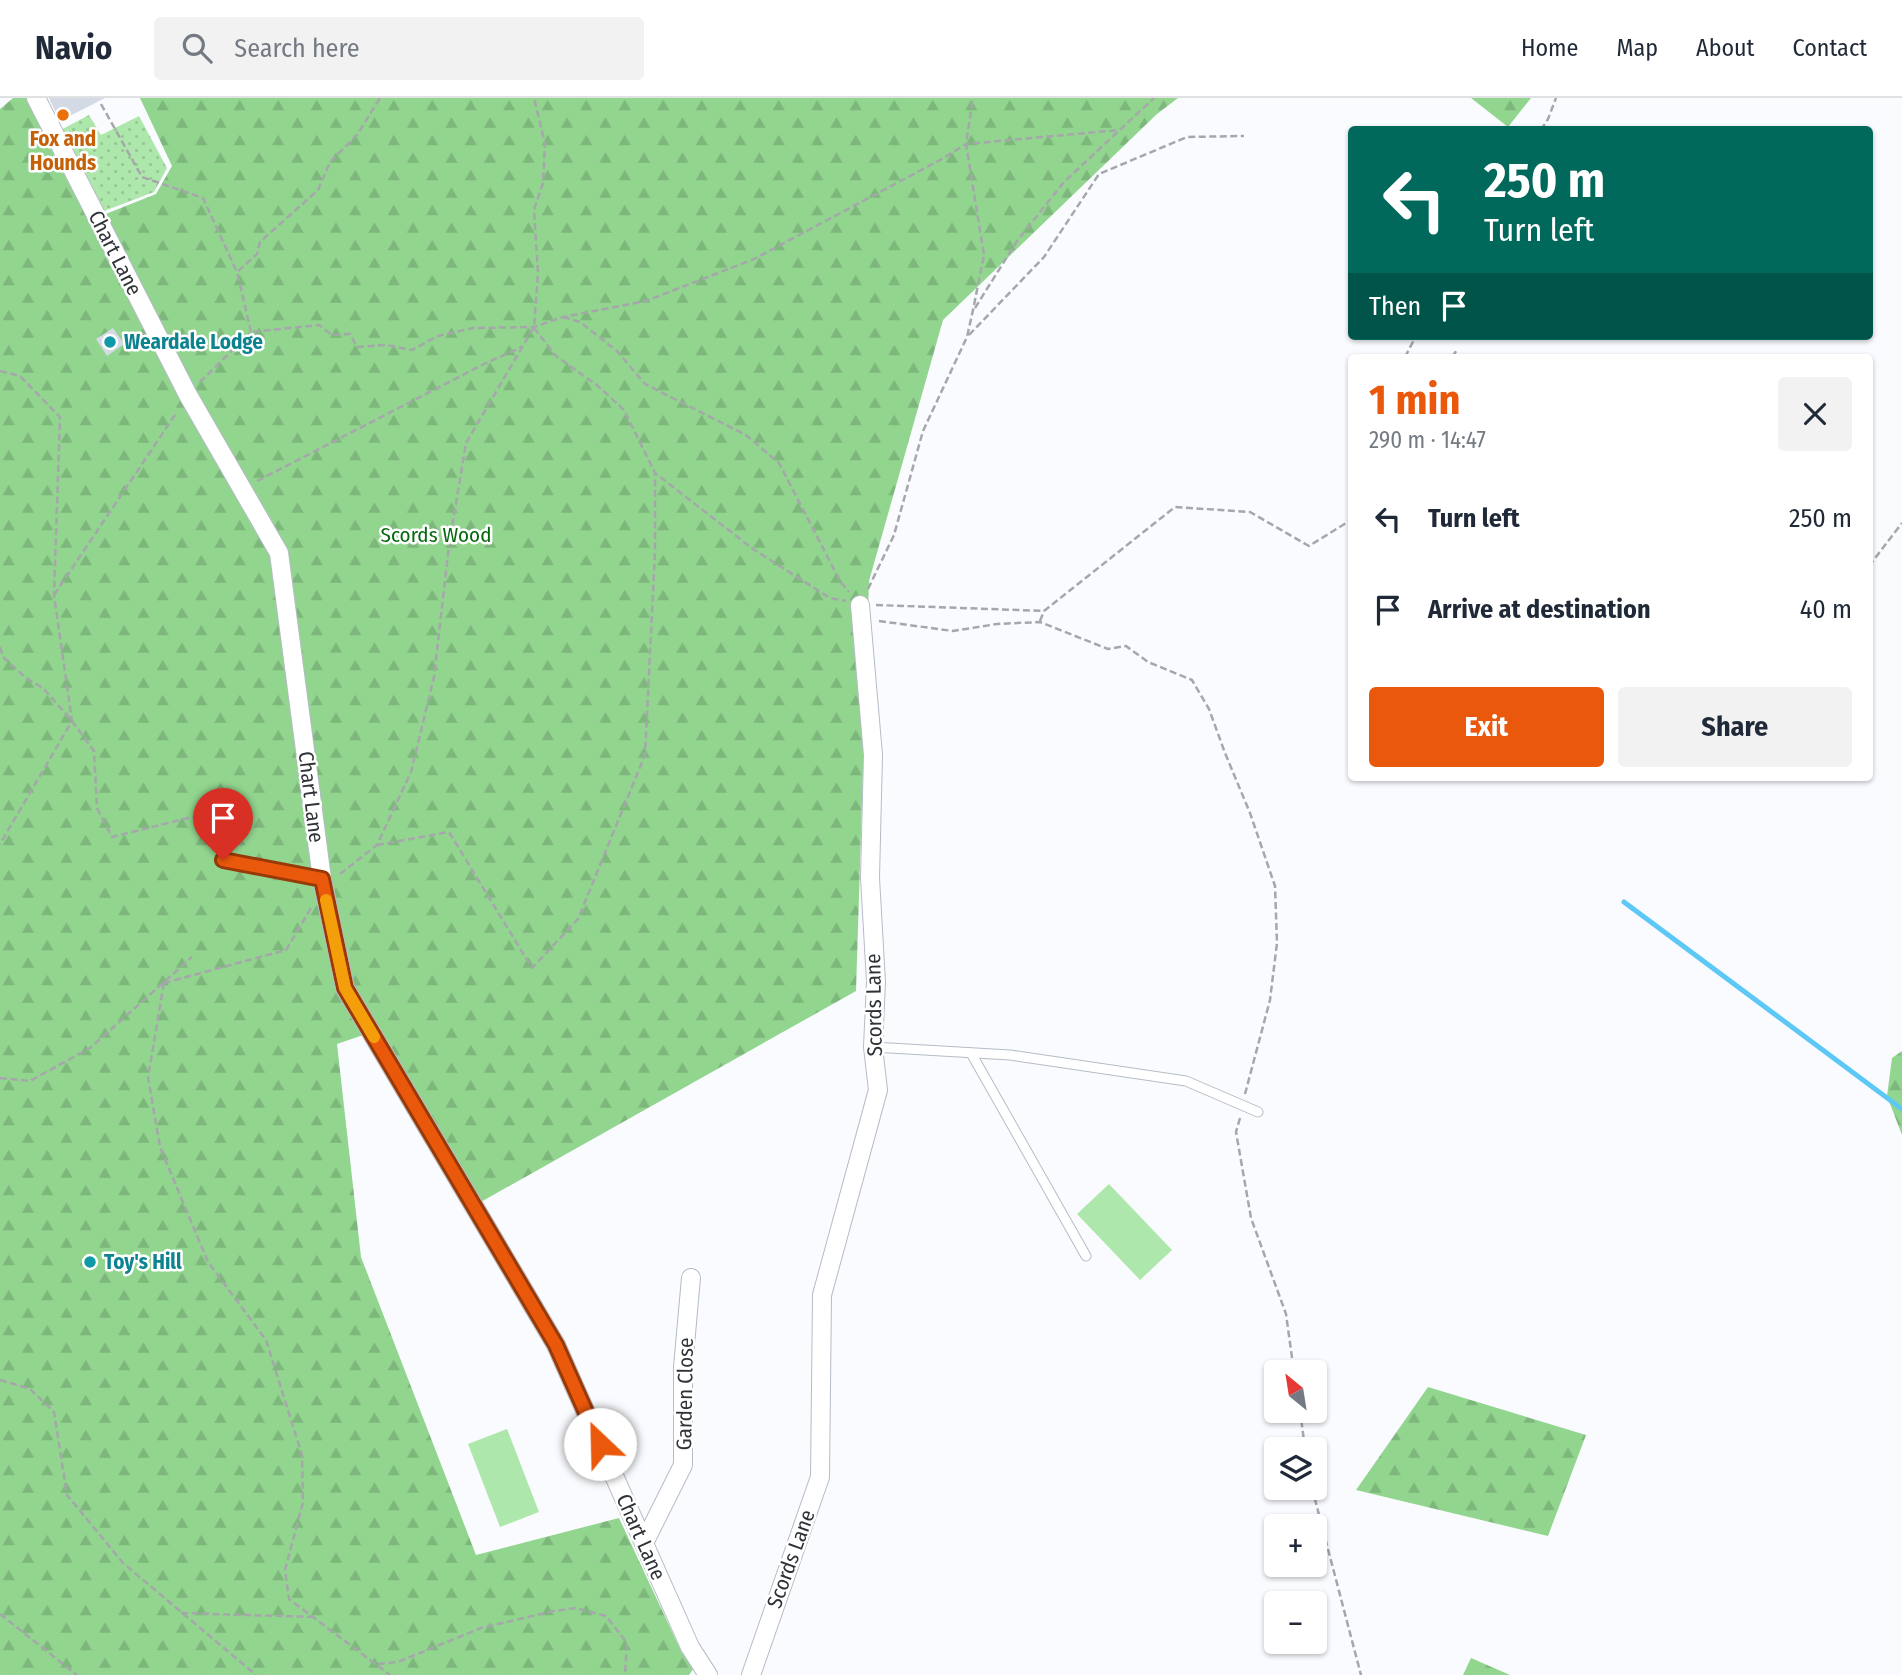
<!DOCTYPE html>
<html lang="en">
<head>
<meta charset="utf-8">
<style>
  :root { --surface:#fff; --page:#f2f2f3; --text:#1f2937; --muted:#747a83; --line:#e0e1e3; --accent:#ea580c }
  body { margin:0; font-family:"Fira Sans Condensed",sans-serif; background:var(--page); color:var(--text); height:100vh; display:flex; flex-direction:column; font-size:26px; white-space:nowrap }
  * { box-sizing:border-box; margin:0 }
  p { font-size:23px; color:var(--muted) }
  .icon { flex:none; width:38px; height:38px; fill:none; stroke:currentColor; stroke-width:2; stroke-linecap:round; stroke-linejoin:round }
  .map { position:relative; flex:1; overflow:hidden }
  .sheet { position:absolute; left:1348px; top:256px; width:525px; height:427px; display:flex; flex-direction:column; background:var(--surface); border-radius:7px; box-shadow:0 2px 5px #0004 }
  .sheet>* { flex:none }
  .guide { position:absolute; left:1348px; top:28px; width:525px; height:214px; border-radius:7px; box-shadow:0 2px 5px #0004; background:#00695c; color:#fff; overflow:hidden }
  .needle { width:46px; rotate:330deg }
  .buttons { position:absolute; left:1264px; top:1262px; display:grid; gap:14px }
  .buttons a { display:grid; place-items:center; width:63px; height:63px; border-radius:7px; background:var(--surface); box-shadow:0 2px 5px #0004; font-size:35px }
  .pin { position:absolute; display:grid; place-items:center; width:60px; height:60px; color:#fff; margin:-72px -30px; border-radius:50% 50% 50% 0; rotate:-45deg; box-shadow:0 0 7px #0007 }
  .pin .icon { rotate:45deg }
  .me { position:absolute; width:77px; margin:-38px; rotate:336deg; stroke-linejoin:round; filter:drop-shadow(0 0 5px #0008) }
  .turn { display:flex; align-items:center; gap:24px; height:147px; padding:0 21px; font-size:32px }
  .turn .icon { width:91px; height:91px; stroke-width:2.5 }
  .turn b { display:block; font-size:49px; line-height:60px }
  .then { display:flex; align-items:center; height:66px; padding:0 21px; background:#0003; gap:14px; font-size:26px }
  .round { display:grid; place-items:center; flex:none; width:74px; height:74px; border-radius:7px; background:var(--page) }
  .head { display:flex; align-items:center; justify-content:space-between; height:119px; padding:0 21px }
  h1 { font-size:42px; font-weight:700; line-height:52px; color:var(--accent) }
  .primary-button { display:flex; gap:14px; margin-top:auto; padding:14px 21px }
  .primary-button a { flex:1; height:80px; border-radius:7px; background:var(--accent); color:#fff; font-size:28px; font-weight:700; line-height:80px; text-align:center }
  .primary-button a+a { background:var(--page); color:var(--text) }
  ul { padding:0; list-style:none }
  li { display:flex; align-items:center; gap:21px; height:91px; padding:0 21px }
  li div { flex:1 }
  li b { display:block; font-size:26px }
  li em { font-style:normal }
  header { display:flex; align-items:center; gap:42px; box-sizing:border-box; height:98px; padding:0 35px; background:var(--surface); border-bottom:2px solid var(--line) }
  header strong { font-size:33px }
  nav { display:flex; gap:38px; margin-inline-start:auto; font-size:24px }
  .search { width:490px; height:63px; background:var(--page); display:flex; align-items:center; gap:18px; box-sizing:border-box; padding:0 24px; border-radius:7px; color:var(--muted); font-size:26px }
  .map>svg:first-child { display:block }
  .grass { fill:url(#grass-dots) }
  .forest { fill:url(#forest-firs) }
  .garden { fill:#aee7ab }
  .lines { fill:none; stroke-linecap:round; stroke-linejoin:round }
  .stream { stroke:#5dc8f6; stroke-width:5 }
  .building { fill:#d3dae5 }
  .lane-casing { stroke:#b5bcc6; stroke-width:11 }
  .street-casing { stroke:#b5bcc6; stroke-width:20 }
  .path { stroke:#a5a7ab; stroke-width:2.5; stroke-dasharray:7 3.5; stroke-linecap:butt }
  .lane { stroke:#fff; stroke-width:9 }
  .street { stroke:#fff; stroke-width:18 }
  .route-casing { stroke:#983908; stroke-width:18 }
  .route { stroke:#ea580c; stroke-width:12 }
  .slow { stroke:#f59e0b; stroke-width:12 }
  .food-dot { fill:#e8710a; stroke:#fff; stroke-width:2.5 }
  .culture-dot { fill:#0f9aa8; stroke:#fff; stroke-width:2.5 }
  .labels { text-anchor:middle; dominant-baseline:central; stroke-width:5; stroke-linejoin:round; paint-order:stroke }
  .food-label { font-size:21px; font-weight:bold; fill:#c56008; stroke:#fff }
  .street-label { font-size:21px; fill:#2f3236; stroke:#fff }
  .culture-label { font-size:21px; font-weight:bold; fill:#0d838f; stroke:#fff; text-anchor:start }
  .park-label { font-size:21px; fill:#05690e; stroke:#fff }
</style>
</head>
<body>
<header>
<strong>Navio</strong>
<div class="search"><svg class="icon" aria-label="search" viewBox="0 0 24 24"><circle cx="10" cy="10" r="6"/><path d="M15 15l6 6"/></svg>Search here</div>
<nav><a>Home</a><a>Map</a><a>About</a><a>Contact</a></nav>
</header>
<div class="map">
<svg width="1902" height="1577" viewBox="0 0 1902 1577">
  <defs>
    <pattern id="grass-dots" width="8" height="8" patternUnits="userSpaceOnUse" patternTransform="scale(1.75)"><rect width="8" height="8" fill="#aee7ab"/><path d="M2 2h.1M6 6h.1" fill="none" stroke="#96c794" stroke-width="1.8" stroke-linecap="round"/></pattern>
    <pattern id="forest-firs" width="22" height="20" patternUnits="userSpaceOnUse" patternTransform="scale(1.75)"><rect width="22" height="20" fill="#92d58f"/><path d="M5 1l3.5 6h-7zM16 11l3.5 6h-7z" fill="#7eb77c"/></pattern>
  </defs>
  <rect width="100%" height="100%" fill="#fafbfe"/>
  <polygon class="grass" points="89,17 101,37 139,18 167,70 154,94 99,115 57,34"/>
  <g class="forest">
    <polygon points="13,0 36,0 93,121 156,96 172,68 140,0 1178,0 1157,16 943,222 869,483 856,893 479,1105 375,933 337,946 361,1159 476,1457 619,1420 682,1555 694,1570 689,1577 0,1577 0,11"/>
    <polygon points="1471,0 1531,0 1508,29"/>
    <polygon points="1902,953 1902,1037 1887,998 1892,960"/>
    <polygon points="1428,1289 1586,1337 1548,1438 1356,1392"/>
    <polygon points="1471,1560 1510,1577 1463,1577"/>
  </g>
  <g class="garden">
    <polygon points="1109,1086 1172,1152 1140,1182 1077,1116"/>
    <polygon points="507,1331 539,1414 500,1429 468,1346"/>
  </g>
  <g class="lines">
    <polyline class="stream" points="1624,804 1902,1011"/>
  </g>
  <g class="building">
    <polygon points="49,0 105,0 60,23"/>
    <polygon points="113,230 124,246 107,258 96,241"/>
  </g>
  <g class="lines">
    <defs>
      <g id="lane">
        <polyline points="223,762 322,781"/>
        <polyline points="873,949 1010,957 1186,983 1258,1014"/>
        <polyline points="971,955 1086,1158"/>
      </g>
      <g id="street">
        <polyline points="36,0 188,297 279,455 322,781 345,890 556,1247 690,1549 708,1577"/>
        <polyline points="644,1445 683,1367 683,1269 691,1180"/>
        <polyline points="751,1577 820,1379 822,1197 878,992 873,949 876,884 870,780 873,657 860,507"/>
      </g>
    </defs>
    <use href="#lane" class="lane-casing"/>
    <use href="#street" class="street-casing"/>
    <g class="path">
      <polyline points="101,6 142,79 203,100 237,174"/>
      <polyline points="1541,32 1548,21 1556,0"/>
      <polyline points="975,210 1017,143 1064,84 1154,0"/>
      <polyline points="563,219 580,224 617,253 645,286 746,337 779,365 840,483 849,494"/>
      <polyline points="534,230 556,258 598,288 624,312 655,375 753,451 830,500 846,503"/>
      <polyline points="251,234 237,174 257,156 260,144 318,92 330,64 357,37 380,0"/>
      <polyline points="969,237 1044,159 1099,76 1187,39 1244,38"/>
      <polyline points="1405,259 1416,238"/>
      <polyline points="1452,259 1457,252"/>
      <polyline points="0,273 20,278 60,319 54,497 72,623 0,746"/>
      <polyline points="200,284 251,234 319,227 332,237 350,236 357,249 386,247 412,252 438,238 473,230 534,229 563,219 646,203 754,161 942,61 966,46 1119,32"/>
      <polyline points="257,383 484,266 522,249"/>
      <polyline points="1869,468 1902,425"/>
      <polyline points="868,491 894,437 923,333 967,239 973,212 984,157 966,46 973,0"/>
      <polyline points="54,497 177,314"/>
      <polyline points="876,507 1044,513"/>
      <polyline points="879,523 953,533 997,526 1040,524 1108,551 1126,548 1148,564 1192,582 1209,611 1225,655 1250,715 1275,788 1277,845 1270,902 1245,996"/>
      <polyline points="1040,523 1044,513 1175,409 1250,414 1309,448 1351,422"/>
      <polyline points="0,549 3,559 26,580 43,590 72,623 94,653 97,710 112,739 204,716 234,726"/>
      <polyline points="377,747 449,734 532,870 578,821 645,657 655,455 655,375"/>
      <polyline points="340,776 377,747 411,674 434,579 449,447 466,345 534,229 538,175 534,112 543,85 545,46 534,0"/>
      <polyline points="164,885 286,852 311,810"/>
      <polyline points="164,885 148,979 160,1049 208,1164 266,1242 302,1357 303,1404 285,1472 289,1501 390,1577"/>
      <polyline points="0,980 30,983 90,950 192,859"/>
      <polyline points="1240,1020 1236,1034 1251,1120 1286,1216 1294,1274"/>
      <polyline points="0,1282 30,1291 54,1314 67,1397 123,1465 256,1577"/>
      <polyline points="1300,1312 1305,1351"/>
      <polyline points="1312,1390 1361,1577"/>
      <polyline points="181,1515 314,1519"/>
      <polyline points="0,1516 77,1577"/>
      <polyline points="378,1566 398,1564 481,1530 554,1513 576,1510 606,1518 627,1545 625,1577"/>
    </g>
    <use href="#lane" class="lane"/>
    <use href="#street" class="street"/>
  </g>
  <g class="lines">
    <defs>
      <polyline id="route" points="223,762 322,781 345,890 556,1247 600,1346"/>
    </defs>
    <use href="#route" class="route-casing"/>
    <use href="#route" class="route"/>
    <polyline class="slow" points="326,802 345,890 374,939"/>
  </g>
  <circle class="food-dot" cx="63" cy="17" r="7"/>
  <g class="culture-dot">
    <circle cx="110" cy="244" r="7"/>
    <circle cx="90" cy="1164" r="7"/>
  </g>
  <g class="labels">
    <g class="food-label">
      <text x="63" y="41">Fox and<tspan x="63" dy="24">Hounds</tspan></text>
    </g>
    <g class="street-label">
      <text transform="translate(115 155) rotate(63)">Chart Lane</text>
      <text transform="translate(311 699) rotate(83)">Chart Lane</text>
      <text transform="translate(874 907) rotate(-91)">Scords Lane</text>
      <text transform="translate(685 1296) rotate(-89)">Garden Close</text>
      <text transform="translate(641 1439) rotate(66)">Chart Lane</text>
      <text transform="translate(791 1461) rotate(-70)">Scords Lane</text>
    </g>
    <g class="culture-label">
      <text x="124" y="244">Weardale Lodge</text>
      <text x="104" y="1164">Toy's Hill</text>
    </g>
    <g class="park-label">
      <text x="436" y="437">Scords Wood</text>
    </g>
  </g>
</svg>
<div class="buttons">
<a><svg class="needle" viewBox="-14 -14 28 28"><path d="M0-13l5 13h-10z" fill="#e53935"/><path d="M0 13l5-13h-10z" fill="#747a83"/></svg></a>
<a><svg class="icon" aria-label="layers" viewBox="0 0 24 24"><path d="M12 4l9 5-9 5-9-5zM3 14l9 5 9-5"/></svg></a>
<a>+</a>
<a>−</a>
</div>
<div class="pin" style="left:223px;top:762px;background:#d93025"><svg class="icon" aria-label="arrive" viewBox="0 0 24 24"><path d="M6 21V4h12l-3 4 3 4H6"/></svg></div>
<svg class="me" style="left:600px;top:1346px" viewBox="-20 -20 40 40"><circle r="19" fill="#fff"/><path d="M0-13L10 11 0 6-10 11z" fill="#ea580c"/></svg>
<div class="guide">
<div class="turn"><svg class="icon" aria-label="left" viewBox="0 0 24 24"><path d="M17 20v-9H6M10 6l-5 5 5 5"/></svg><div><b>250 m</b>Turn left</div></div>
<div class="then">Then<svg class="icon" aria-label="arrive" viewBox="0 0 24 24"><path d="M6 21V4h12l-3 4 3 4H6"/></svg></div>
</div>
<section class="sheet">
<div class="head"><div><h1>1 min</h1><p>290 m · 14:47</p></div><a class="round"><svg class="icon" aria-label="close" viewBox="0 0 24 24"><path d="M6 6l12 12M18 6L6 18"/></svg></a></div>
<ul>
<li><svg class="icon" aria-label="left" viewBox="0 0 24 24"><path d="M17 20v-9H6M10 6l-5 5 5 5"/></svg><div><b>Turn left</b></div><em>250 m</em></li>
<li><svg class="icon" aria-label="arrive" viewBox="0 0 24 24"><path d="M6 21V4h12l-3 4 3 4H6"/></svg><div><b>Arrive at destination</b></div><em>40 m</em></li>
</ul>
<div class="primary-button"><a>Exit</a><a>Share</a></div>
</section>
</div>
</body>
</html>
